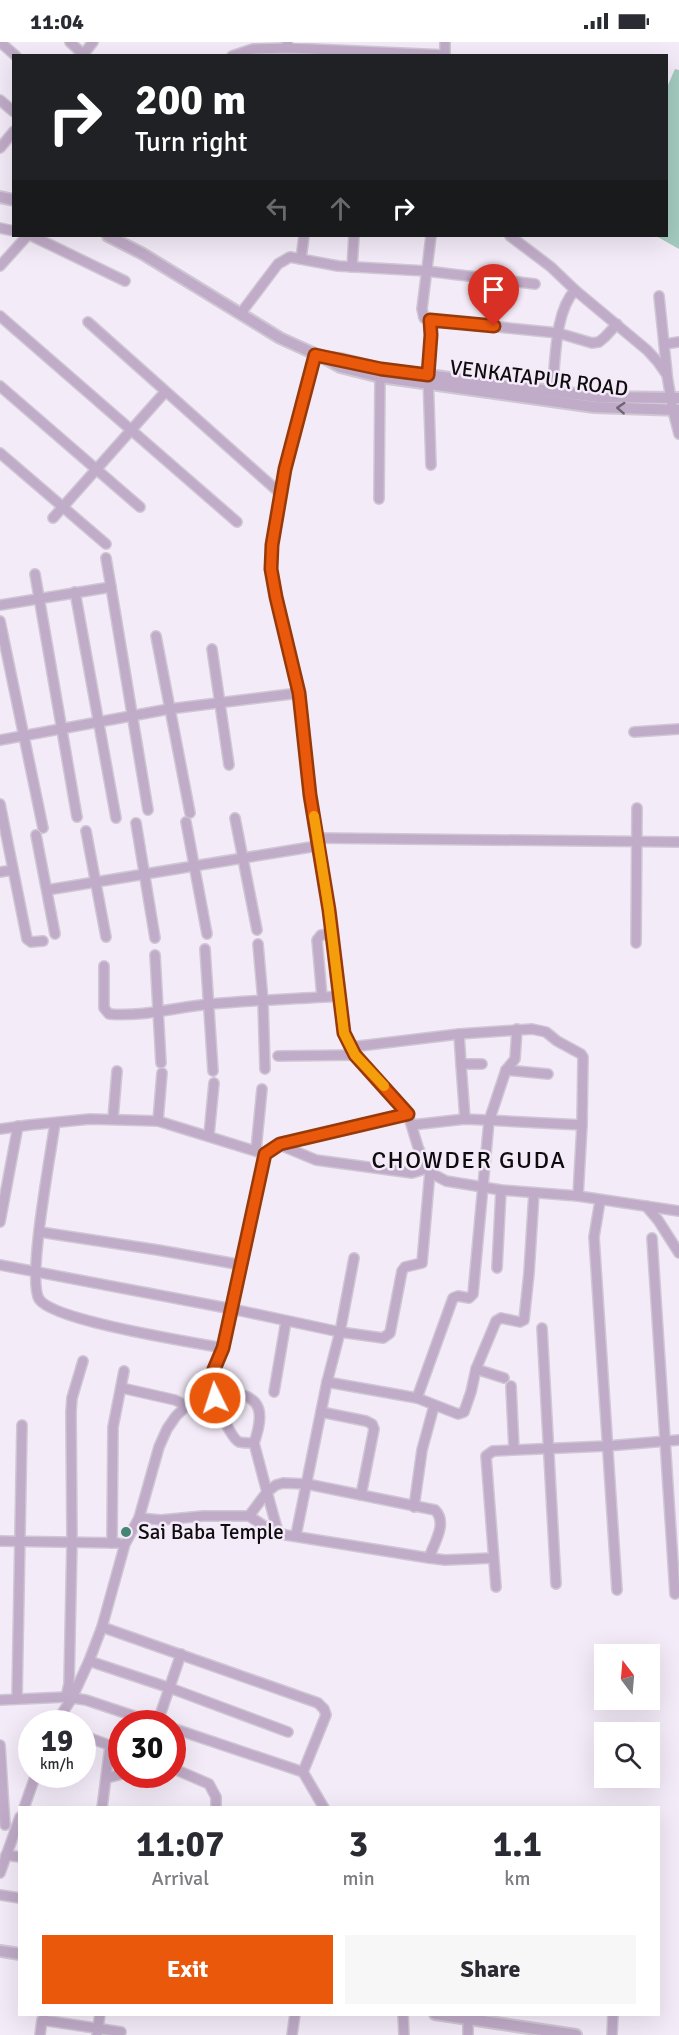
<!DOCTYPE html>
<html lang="en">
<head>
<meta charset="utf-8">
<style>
  :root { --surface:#fff; --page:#f7f7f7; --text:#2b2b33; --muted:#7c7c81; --accent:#ea580c }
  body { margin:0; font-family:Signika,sans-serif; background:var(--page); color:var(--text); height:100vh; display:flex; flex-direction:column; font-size:22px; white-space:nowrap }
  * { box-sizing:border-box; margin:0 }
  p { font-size:20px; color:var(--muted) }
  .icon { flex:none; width:33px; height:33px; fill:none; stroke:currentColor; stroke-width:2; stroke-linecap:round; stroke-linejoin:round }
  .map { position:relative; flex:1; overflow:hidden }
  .panel { position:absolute; left:18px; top:1764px; width:642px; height:210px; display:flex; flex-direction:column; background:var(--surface); border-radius:0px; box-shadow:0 6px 24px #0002 }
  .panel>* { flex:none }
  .hud { position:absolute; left:12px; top:12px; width:656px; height:183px; border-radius:0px; box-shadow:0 6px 24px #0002; background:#202124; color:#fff; overflow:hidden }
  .needle { width:39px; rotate:344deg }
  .buttons { position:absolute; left:594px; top:1602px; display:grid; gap:12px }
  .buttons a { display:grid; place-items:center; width:66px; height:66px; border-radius:0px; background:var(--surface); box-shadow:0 6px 24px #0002; font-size:30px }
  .speed { position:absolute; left:18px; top:1668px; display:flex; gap:12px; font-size:30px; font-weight:700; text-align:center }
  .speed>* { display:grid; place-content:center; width:78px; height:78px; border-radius:50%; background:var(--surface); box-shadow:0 6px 24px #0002; line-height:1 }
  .speed small { font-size:15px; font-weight:400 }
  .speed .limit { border:9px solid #d22; background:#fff; color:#111 }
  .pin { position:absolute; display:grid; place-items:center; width:51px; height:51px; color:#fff; margin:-62px -26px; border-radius:50% 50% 50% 0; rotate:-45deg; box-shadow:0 0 6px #0007 }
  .pin .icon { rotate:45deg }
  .me { position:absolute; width:66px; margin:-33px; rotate:356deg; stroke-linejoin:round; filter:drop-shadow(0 0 4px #0008) }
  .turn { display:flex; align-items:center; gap:21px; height:126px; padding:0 24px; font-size:27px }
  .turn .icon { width:78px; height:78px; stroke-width:2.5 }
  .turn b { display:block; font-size:42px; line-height:51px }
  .lanes { display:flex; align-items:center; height:57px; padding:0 24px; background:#0003; justify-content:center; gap:30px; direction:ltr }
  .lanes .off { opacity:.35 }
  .eta { display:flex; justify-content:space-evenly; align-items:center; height:102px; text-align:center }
  .eta b { font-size:36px; font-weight:800; line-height:42px }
  .button { display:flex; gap:12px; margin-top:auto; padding:12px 24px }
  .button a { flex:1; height:69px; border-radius:0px; background:var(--accent); color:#fff; font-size:24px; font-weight:800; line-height:69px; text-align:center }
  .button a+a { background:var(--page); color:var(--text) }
  .status { display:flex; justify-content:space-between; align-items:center; height:42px; padding:0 30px; background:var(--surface); direction:ltr }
  .status svg { height:16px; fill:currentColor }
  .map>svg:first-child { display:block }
  .water { fill:#a4cbc0 }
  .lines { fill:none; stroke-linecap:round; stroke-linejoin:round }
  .minor-casing { stroke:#cfc7d3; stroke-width:12 }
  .tertiary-casing { stroke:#cfc7d3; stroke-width:14 }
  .minor { stroke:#c0abc8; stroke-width:9 }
  .tertiary { stroke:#c0abc8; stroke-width:10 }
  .oneway { stroke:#706375 }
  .route-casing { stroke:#983908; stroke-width:15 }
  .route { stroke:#ea580c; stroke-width:10 }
  .slow { stroke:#f59e0b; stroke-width:10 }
  .poi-dot { fill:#448575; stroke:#f4ebf8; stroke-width:2 }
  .labels { text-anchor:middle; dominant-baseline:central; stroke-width:5; stroke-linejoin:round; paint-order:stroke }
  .street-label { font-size:21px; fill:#0f0c10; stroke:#f4ebf8 }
  .poi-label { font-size:21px; fill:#0f0c10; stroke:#f4ebf8; text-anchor:start }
  .quarter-label { font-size:24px; letter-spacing:1.5px; fill:#0f0c10; stroke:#f4ebf8 }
</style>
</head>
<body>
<div class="status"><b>11:04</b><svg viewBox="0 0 49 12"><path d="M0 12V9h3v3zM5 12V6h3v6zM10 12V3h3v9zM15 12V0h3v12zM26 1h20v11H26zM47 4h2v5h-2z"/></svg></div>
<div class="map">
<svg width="679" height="1993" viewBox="0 0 679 1993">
  <rect width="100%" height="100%" fill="#f4ebf8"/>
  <polygon class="water" points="675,27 679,28 679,207 656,194 666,194 666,62 668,43"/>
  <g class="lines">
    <defs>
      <g id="minor">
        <polyline points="0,0 16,14"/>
        <polyline points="70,0 85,14"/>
        <polyline points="287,0 289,6 445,13"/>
        <polyline points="82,14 93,0"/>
        <polyline points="232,14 253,7 289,6"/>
        <polyline points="445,14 445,0"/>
        <polyline points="0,58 14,70"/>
        <polyline points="0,106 14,89"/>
        <polyline points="0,186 14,189"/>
        <polyline points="32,194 125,239"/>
        <polyline points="510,194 551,225 575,248 647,308 658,320 667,333 673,369 679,392"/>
        <polyline points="301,217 304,194"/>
        <polyline points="0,224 27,194"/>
        <polyline points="352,225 354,194"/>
        <polyline points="659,254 667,331"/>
        <polyline points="241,271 278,222 290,215 338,224 426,229 535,242"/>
        <polyline points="0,274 237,480"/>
        <polyline points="430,278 558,291 592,301 599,300 605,295 617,282"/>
        <polyline points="88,280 281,452"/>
        <polyline points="665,302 679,300"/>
        <polyline points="315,313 285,427 272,503 271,527 276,555 299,651 317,804 329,868 344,991 355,1013 408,1072 418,1105 426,1124 433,1132 446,1139 501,1148 578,1154 679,1169"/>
        <polyline points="0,344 140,465"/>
        <path d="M552,350C556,318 554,271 575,248"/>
        <polyline points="0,411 106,502"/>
        <polyline points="431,423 428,333 431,293 430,278 424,276 422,267 431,194"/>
        <polyline points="379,457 380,335"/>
        <polyline points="53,476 165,350"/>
        <polyline points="106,516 111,545"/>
        <polyline points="35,532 77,775"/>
        <polyline points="75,550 116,776"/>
        <polyline points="0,563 111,545 148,768"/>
        <polyline points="0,579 43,786"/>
        <polyline points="156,594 190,771"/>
        <polyline points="212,607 229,723"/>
        <polyline points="634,690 679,687"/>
        <polyline points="0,698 169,667 299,651"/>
        <polyline points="0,762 27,897 31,900 43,899"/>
        <polyline points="235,776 257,888"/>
        <polyline points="186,780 207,892"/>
        <polyline points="136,781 155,896"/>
        <polyline points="86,789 106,895"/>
        <polyline points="36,793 55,892"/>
        <polyline points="317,796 679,800"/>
        <polyline points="0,830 13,828"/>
        <polyline points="47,848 317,804"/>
        <polyline points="636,901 637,766"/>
        <polyline points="258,902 263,959 265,1027"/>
        <polyline points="205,907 213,1029"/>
        <polyline points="155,913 161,1021"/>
        <path d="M104,924V966L109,972C144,975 177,965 210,962C253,958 297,957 340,954"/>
        <polyline points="322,955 317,898 321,893 332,892"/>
        <polyline points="459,992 461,1022 482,1022"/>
        <polyline points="351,1005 459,992 532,987 546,990 557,999 581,1012 583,1015 582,1083 465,1077 412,1083"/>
        <polyline points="278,1014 355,1013"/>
        <polyline points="461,1022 465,1077"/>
        <polyline points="506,1028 548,1032"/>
        <polyline points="113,1077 117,1029"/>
        <polyline points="158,1079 162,1031"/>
        <path d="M55,1081C51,1111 27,1237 39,1257C53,1279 191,1300 223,1306"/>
        <polyline points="0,1087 29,1083 90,1077 158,1079 265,1112"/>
        <polyline points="209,1093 214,1041"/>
        <polyline points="280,1103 316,1118 412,1131 428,1126"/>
        <polyline points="256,1108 262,1047"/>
        <polyline points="578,1154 582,1083"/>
        <polyline points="600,1159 594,1195 617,1548"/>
        <polyline points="646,1164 658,1178 679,1211"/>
        <polyline points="0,1180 18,1084"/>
        <polyline points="40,1190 158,1208 242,1223"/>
        <polyline points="652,1196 675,1552"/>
        <polyline points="0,1223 232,1267 340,1290 383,1296 390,1291 402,1229 405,1225 422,1221 430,1129"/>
        <polyline points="497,1226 501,1148"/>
        <polyline points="542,1286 556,1542"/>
        <polyline points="476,1327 504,1336"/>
        <polyline points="327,1340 417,1356 458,1372 464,1370 471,1350 476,1327 496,1279 501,1276 520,1280 524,1278 529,1231 534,1151"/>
        <path d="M207,1344C248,1354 271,1352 254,1401C250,1401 243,1401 239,1400C230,1396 214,1355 207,1344Z"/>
        <polyline points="511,1344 514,1407"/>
        <polyline points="122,1346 175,1358 187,1364"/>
        <polyline points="274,1350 286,1279"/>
        <polyline points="417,1356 453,1256 458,1254 469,1256 473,1252 489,1079 506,1028 515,1017 517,987"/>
        <polyline points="321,1370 366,1379 372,1382 374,1387 361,1453"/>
        <polyline points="414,1465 422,1408 434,1364"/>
        <polyline points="249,1474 267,1450 254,1401"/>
        <path d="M139,1476L161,1478L203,1474H249L272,1489L286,1493L429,1516C434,1501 448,1481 435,1468L307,1442L283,1441L276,1443L267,1450L278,1490"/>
        <polyline points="296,1493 327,1340 340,1290 354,1216"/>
        <polyline points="0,1499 118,1501"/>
        <polyline points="112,1501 113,1385 124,1329"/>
        <polyline points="429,1516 445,1518 493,1516"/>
        <polyline points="496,1545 486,1414 493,1409 607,1404 679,1398"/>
        <polyline points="102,1585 318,1661 324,1667 326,1673 303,1730 324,1766"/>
        <polyline points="89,1619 170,1646 288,1690"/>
        <polyline points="66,1655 69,1642 72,1500 71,1370 72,1356 83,1319"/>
        <polyline points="17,1657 22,1383"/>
        <polyline points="0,1658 66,1655 86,1658 158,1682"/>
        <polyline points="57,1682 61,1673 72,1656 89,1619 102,1585 125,1502 139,1476 159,1405 167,1387 176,1374 207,1344 223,1306 265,1112 280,1103 408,1072"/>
        <polyline points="157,1682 181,1612"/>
        <polyline points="172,1686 303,1730"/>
        <polyline points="82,1693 122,1708"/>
        <polyline points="0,1703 5,1783"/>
        <polyline points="172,1726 209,1742 216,1755 216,1766"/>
        <polyline points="107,1736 122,1732"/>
        <polyline points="24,1766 36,1732"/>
        <polyline points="102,1766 110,1704"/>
        <polyline points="6,1813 20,1815"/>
        <polyline points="0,1831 20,1775"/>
        <polyline points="0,1853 20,1856"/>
        <polyline points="403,1972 404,1993"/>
        <polyline points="468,1977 468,1993"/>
        <polyline points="40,1993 42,1978 121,1990"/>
        <polyline points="97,1993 100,1972"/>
        <polyline points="292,1993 295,1972"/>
        <polyline points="612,1993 613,1972"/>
      </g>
      <g id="tertiary">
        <polyline points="0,155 14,158"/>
        <polyline points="108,194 143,212 280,296 324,316 340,325 380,335 594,365 679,368"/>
        <polyline points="328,316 341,317 381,327 598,355 679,356"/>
        <polyline points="0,1909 20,1912"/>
        <polyline points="435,1972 576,1993"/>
      </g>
    </defs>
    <use href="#minor" class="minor-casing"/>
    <use href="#tertiary" class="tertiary-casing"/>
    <use href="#minor" class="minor"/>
    <use href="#tertiary" class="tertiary"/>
  </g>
  <defs><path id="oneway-chevron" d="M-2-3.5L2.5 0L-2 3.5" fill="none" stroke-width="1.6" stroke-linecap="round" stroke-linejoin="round" transform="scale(1.5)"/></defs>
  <use class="oneway" href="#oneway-chevron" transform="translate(621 366) rotate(-177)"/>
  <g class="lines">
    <defs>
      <polyline id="route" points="215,1356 207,1344 223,1306 265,1112 280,1102 408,1072 355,1013 344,991 329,868 310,753 299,651 276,555 271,527 272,503 285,427 315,313 381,327 428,333 431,293 430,278 494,284"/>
    </defs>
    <use href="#route" class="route-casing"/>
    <use href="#route" class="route"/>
    <polyline class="slow" points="314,774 329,868 344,991 355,1013 384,1044"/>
  </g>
  <circle class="poi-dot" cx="126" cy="1490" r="6"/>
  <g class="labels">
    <g class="street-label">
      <text transform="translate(539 336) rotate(7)">VENKATAPUR ROAD</text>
    </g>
    <g class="poi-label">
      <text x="138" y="1490">Sai Baba Temple</text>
    </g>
    <g class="quarter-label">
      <text x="469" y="1118">CHOWDER GUDA</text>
    </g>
  </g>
</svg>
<div class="buttons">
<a><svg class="needle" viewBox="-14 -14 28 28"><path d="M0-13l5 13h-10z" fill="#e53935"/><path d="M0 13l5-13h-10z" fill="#7c7c81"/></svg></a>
<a><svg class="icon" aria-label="search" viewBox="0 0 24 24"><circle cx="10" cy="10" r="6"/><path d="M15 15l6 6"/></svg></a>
</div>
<div class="speed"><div>19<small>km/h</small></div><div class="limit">30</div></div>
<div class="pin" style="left:494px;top:284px;background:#d93025"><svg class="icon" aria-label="arrive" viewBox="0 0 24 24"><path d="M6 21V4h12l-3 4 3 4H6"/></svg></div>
<svg class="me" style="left:215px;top:1356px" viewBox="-20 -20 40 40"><circle r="17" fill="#ea580c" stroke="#fff" stroke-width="3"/><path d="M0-11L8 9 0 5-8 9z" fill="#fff"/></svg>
<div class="hud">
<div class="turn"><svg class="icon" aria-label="right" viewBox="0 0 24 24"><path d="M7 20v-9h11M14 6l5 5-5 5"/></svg><div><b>200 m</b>Turn right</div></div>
<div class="lanes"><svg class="icon off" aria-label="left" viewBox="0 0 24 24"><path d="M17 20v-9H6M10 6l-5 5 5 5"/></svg><svg class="icon off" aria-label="ahead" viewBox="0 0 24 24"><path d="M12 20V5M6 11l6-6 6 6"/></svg><svg class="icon" aria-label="right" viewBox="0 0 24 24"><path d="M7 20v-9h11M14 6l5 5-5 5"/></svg></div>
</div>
<section class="panel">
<div class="eta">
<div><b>11:07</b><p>Arrival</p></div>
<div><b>3</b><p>min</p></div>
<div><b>1.1</b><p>km</p></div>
</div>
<div class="button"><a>Exit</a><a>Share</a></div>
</section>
</div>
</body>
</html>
